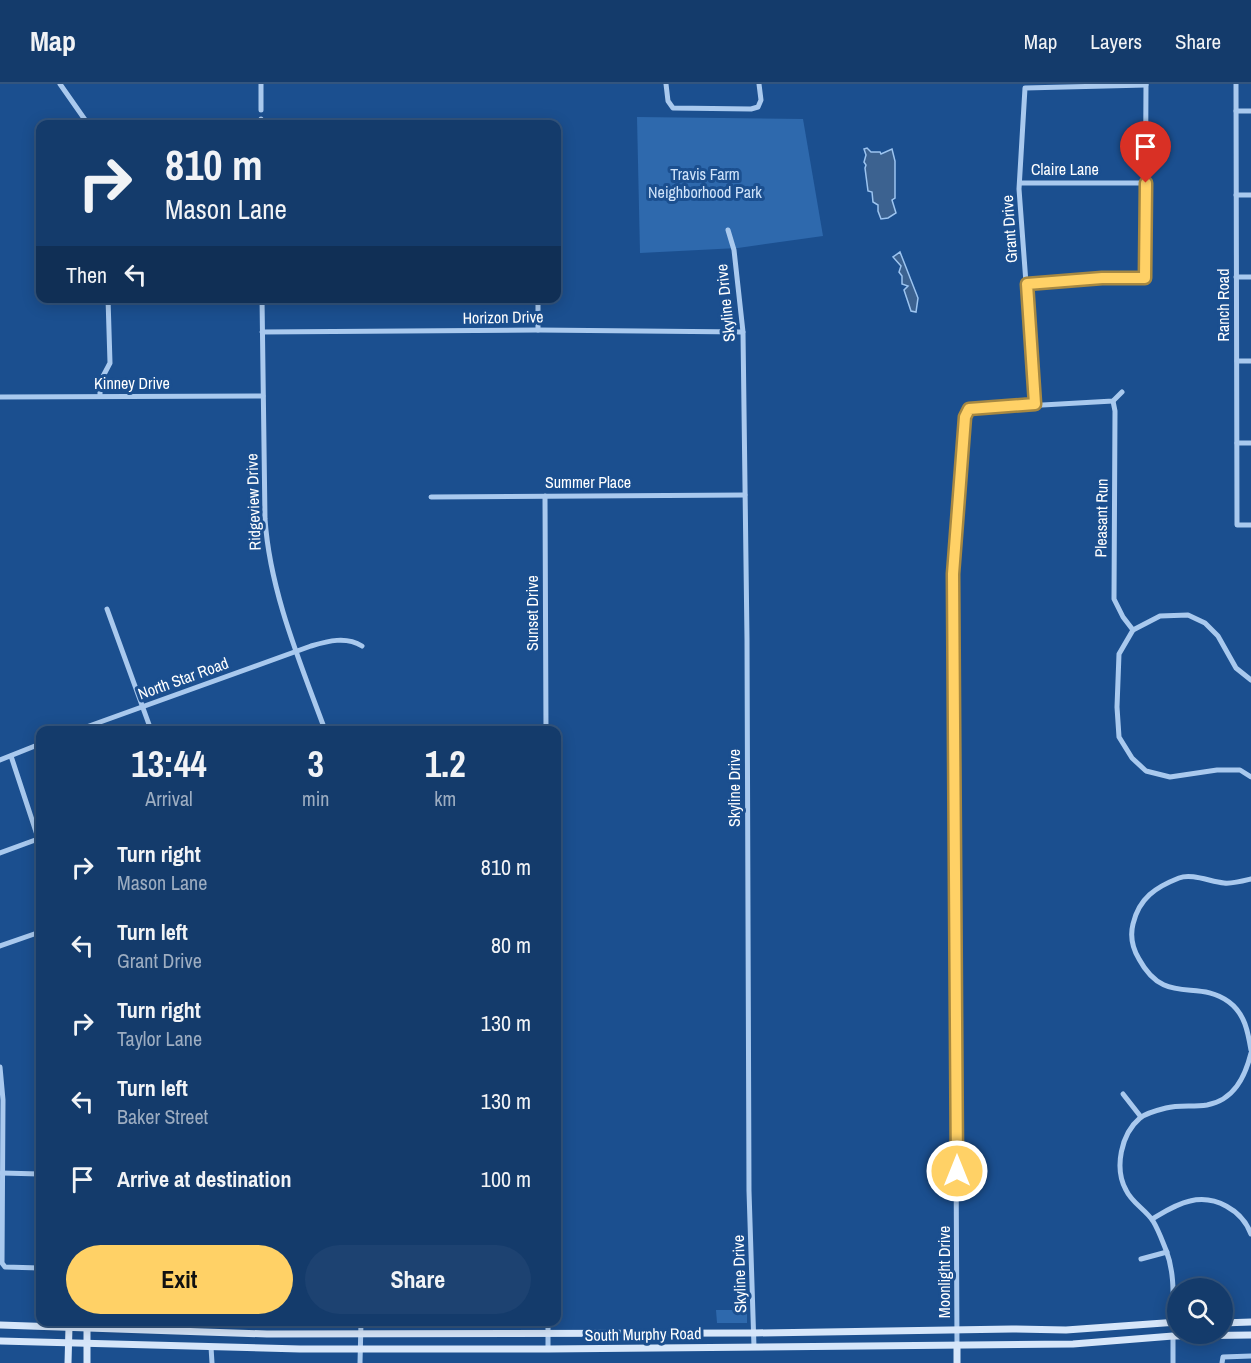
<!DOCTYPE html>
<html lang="en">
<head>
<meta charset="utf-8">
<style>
  :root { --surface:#143b6b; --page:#1d4271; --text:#f1f3f6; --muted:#9dadc1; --line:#33557e; --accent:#ffd166 }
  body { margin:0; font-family:"Archivo Narrow",sans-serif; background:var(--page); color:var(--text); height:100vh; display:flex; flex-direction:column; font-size:22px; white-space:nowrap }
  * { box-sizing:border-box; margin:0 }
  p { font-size:20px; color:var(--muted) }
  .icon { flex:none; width:33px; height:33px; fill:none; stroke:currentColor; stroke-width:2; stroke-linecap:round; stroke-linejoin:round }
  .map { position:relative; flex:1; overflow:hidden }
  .drawer { position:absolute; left:36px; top:642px; width:525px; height:600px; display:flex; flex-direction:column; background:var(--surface); border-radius:12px; box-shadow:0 3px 15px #0003,0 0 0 2px var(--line) }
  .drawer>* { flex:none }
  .guide { position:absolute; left:36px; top:36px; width:525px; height:183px; border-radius:12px; box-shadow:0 3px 15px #0003,0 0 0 2px var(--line); background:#143b6b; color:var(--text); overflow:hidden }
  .buttons { position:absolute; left:1167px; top:1194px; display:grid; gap:12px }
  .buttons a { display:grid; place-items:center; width:66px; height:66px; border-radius:50%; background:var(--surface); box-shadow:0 3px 15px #0003,0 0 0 2px var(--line); font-size:30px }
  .pin { position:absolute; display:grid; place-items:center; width:51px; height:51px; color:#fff; margin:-62px -26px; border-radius:50% 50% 50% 0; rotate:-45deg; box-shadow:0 0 6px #0007 }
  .pin .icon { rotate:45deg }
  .me { position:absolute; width:66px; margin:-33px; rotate:0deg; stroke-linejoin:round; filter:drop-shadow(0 0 4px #0008) }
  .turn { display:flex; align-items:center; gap:21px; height:126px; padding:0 30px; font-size:27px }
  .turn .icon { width:78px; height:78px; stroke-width:2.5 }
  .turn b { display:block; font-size:42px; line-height:51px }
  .then { display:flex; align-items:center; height:57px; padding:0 30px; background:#0003; gap:12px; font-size:22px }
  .eta { display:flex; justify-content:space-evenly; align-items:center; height:102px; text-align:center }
  .eta b { font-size:36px; font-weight:700; line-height:42px }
  .primary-button { display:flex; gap:12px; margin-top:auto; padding:12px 30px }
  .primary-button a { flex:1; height:69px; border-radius:36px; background:var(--accent); color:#111; font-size:24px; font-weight:700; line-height:69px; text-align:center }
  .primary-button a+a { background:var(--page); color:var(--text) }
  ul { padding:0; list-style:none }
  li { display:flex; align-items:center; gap:18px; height:78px; padding:0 30px }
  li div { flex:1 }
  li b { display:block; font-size:22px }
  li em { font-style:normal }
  header { display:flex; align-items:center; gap:36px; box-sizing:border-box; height:84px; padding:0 30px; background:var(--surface); border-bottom:2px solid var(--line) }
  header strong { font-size:28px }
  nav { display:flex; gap:33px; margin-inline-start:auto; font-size:21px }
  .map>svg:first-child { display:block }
  .green { fill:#2e69ad }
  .water { fill:#3c6290; stroke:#9cc4f0; stroke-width:1.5 }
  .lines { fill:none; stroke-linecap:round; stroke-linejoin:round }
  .street { stroke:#a9c9ee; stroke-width:5 }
  .secondary { stroke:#d6e6fa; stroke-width:7 }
  .route-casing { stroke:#a68842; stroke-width:15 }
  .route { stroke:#ffd166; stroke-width:10 }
  .labels { text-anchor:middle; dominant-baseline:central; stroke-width:6; stroke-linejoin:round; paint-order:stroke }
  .street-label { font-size:16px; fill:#fff; stroke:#1b4f8f }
  .park-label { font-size:16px; fill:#cfe3fa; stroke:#1b4f8f }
</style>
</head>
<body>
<header>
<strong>Map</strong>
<nav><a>Map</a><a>Layers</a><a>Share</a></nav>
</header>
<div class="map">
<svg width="1251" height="1279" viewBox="0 0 1251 1279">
  <rect width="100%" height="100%" fill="#1b4f8f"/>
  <g class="green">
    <polygon points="637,33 803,35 823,152 738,164 640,169"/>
    <polygon points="716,1226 747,1226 747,1239 717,1239"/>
  </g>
  <g class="water">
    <polygon points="867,64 871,68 880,68 881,70 892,65 895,77 895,114 892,116 896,129 888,134 881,135 878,127 878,121 873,118 872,108 868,107 865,84 866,81 864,78 866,71 864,65"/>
    <polygon points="900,168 918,214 916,228 911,227 904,206 908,202 902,200 902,192 899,188 901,182 893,173"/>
  </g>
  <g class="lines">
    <g class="street">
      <polyline points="60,0 88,40"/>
      <polyline points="261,0 261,26"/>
      <polyline points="666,0 668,17 673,24 751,25 758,23 761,16 759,0"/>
      <polyline points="1236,0 1237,441 1251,441"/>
      <polyline points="1236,27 1251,27"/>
      <polyline points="261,35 261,40"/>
      <polyline points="1020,99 1146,99"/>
      <polyline points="1236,111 1251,111"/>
      <polyline points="728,146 734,166 743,248 747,555 749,1107 754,1263"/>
      <polyline points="1236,193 1251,193"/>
      <polyline points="1027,200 1103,194 1145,194 1146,0"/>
      <path d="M262,214L265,435C270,508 300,578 325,646"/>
      <polyline points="538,214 538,246"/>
      <polyline points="262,248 538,246 743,248"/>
      <polyline points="1237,277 1251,277"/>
      <polyline points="100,312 100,298 110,279 108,214"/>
      <polyline points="0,313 263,312"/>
      <polyline points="1113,317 1115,327 1114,515 1123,533 1133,546"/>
      <polyline points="1035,320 1019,105 1025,4 1146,1"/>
      <polyline points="1237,359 1251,359"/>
      <polyline points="545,412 546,646"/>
      <polyline points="431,413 745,411"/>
      <polyline points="107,525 151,646"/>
      <polyline points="1251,596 1236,584 1218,552 1205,539 1188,531 1160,532 1133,546 1119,570 1117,623 1119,653 1132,674 1146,687 1170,693 1217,686 1240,686 1251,693"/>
      <path d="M78,646L311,562C328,557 346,552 362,562"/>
      <polyline points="11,672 40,760"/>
      <polyline points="0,676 40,660"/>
      <polyline points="0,769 38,755"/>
      <path d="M1251,795C1243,797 1232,800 1224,799C1211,798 1192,789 1179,794C1156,803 1139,814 1133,840C1130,852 1133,865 1139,875C1165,923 1197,894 1229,918C1245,930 1248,948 1251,966"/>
      <polyline points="0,862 40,848"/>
      <polyline points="0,983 3,1016 2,1179 5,1183 40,1184"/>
      <polyline points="1123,1010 1141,1033"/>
      <polyline points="2,1089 40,1090"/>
      <path d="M1152,1135C1164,1128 1176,1120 1190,1117C1215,1111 1242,1126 1251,1150"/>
      <polyline points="1141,1175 1167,1168"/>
      <polyline points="548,1238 548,1265"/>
      <path d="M1173,1238C1173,1214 1175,1189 1166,1166C1162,1156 1158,1145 1153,1137C1145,1125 1132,1119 1126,1106C1114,1084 1121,1050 1140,1034C1146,1029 1158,1026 1166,1024C1179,1021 1193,1023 1207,1021C1234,1016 1245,993 1251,969"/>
      <polyline points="1173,1252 1173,1279"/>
      <polyline points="957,1261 953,490 965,333 969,325 1113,317 1122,308"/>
      <polyline points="211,1263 212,1279"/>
      <polyline points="360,1279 361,1238"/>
      <polyline points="1222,1279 1223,1273 1251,1272"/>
    </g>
    <g class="secondary">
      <polyline points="1222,1239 1251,1238"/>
      <polyline points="0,1241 267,1250 754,1249 1012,1245 1066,1246 1178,1238"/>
      <polyline points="0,1257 300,1265 548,1265 1073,1260 1173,1252 1251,1251"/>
      <polyline points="957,1261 957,1279"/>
      <polyline points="68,1279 69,1243"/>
      <polyline points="87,1279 87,1243"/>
    </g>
  </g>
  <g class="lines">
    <defs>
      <polyline id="route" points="957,1087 953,490 965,333 969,325 1035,320 1027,200 1102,194 1145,194 1146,99"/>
    </defs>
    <use href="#route" class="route-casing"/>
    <use href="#route" class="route"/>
  </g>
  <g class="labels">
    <g class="street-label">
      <text x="1065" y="85">Claire Lane</text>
      <text transform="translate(1009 145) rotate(-94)">Grant Drive</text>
      <text transform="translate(725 219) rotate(-96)">Skyline Drive</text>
      <text transform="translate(1223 221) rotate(-90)">Ranch Road</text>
      <text transform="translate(503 233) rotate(-1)">Horizon Drive</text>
      <text x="132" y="299">Kinney Drive</text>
      <text x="588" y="398">Summer Place</text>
      <text transform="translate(253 418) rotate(-92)">Ridgeview Drive</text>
      <text transform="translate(1101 434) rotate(-89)">Pleasant Run</text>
      <text transform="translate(532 529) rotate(-90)">Sunset Drive</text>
      <text transform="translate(183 594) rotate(-20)">North Star Road</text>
      <text transform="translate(734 704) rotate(-90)">Skyline Drive</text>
      <text transform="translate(944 1188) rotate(-90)">Moonlight Drive</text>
      <text transform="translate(739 1190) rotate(-92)">Skyline Drive</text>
      <text transform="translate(643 1250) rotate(-1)">South Murphy Road</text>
    </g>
    <g class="park-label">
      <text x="705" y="90">Travis Farm<tspan x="705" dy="18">Neighborhood Park</tspan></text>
    </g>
  </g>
</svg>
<div class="buttons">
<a><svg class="icon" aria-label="search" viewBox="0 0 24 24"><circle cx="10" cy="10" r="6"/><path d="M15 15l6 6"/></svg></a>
</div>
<div class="pin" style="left:1146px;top:99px;background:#d93025"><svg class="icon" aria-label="arrive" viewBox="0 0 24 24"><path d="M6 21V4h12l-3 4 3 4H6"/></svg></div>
<svg class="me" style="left:957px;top:1087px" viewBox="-20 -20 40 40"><circle r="17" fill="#ffd166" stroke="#fff" stroke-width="3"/><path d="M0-11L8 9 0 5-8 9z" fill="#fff"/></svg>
<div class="guide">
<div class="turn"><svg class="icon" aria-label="right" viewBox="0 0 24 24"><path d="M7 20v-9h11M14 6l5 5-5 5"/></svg><div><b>810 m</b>Mason Lane</div></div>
<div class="then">Then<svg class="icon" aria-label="left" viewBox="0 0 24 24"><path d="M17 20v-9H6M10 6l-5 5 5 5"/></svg></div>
</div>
<section class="drawer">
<div class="eta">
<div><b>13:44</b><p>Arrival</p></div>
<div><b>3</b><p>min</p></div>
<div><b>1.2</b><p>km</p></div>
</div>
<ul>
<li><svg class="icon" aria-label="right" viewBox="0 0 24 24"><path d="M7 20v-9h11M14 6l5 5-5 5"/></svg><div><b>Turn right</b><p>Mason Lane</p></div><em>810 m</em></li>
<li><svg class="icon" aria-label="left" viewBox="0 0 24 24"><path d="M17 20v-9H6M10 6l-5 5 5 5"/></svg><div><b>Turn left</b><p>Grant Drive</p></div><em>80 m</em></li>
<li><svg class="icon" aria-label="right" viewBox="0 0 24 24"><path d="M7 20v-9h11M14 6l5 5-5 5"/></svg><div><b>Turn right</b><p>Taylor Lane</p></div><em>130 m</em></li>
<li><svg class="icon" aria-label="left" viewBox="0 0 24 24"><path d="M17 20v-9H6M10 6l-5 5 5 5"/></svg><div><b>Turn left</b><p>Baker Street</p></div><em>130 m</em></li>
<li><svg class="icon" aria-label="arrive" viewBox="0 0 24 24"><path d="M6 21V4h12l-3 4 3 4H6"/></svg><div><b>Arrive at destination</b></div><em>100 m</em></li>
</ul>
<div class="primary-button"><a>Exit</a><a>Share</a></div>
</section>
</div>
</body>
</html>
